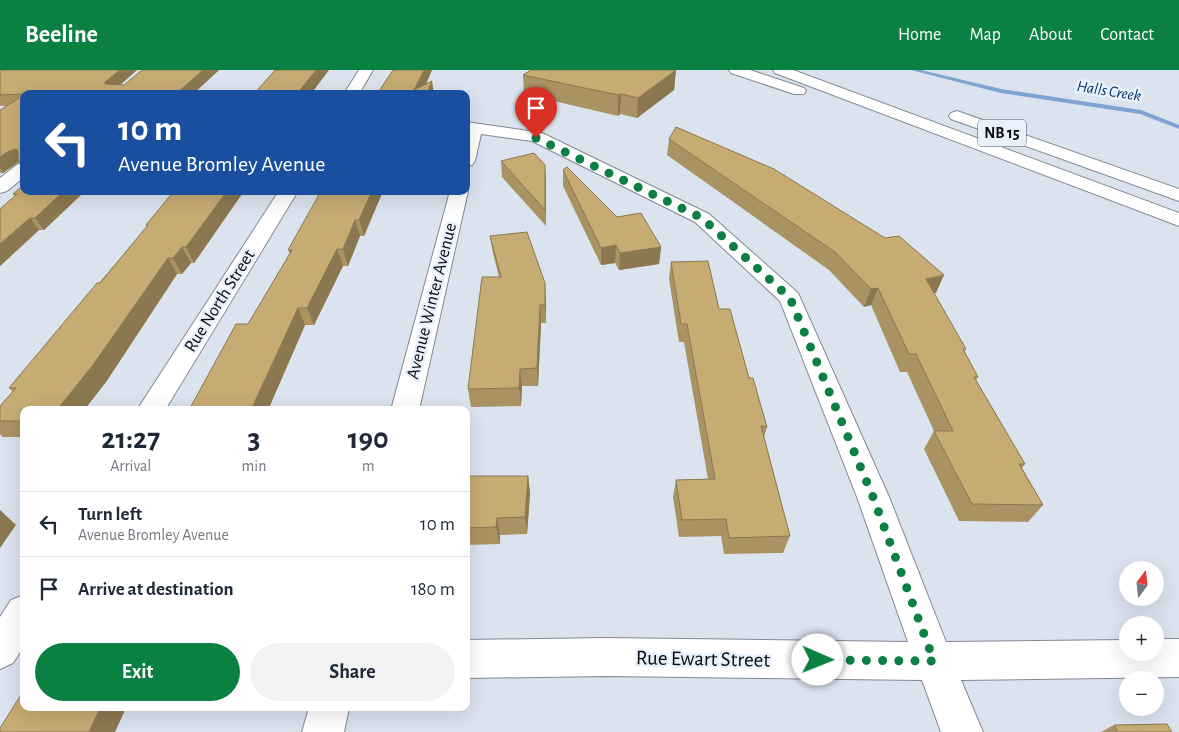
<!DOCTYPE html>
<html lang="en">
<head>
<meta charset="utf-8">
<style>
  :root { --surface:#fff; --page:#f2f2f3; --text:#1f2937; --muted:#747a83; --line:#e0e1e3; --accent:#0b8043 }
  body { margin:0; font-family:"Alegreya Sans",sans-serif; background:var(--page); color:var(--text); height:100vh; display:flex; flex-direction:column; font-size:19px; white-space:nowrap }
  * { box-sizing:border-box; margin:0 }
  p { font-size:16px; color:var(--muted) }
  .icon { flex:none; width:28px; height:28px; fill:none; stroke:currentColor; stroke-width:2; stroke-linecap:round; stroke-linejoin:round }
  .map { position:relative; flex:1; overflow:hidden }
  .sheet { position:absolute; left:20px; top:336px; width:450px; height:305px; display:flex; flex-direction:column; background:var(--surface); border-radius:10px; box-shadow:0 5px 20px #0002 }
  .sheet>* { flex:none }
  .hud { position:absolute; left:20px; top:20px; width:450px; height:105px; border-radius:10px; box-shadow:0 5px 20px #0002; background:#1a4fa0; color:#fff; overflow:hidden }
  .needle { width:32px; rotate:15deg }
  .buttons { position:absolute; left:1119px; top:491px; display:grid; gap:10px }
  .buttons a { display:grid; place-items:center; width:45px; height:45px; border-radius:50%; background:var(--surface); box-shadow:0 5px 20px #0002; font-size:25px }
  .pin { position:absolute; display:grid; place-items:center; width:42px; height:42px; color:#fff; margin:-51px -21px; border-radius:50% 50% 50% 0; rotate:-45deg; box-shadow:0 0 5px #0007 }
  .pin .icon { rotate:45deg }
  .me { position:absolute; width:55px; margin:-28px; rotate:91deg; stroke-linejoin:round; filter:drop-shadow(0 0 4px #0008) }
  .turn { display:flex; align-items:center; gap:18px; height:105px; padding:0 15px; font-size:22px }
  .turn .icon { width:65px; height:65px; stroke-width:2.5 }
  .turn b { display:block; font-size:35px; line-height:42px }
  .eta { display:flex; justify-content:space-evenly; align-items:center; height:85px; text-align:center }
  .eta b { font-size:30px; font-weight:700; line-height:35px }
  .action { display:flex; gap:10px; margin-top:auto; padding:10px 15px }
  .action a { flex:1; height:58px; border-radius:30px; background:var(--accent); color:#fff; font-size:20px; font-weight:700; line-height:58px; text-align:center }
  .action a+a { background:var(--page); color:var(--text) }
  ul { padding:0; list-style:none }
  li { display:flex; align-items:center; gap:15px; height:65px; padding:0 15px; border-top:1px solid var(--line) }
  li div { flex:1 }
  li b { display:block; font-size:19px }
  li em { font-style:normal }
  header { display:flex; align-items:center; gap:30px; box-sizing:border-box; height:70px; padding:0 25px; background:var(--accent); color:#fff }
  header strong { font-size:24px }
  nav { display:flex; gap:28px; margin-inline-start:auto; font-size:18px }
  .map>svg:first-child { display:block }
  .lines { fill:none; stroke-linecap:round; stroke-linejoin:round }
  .stream { fill:#7fa3d2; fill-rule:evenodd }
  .minor-casing { stroke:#818993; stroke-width:2 }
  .highway-casing { stroke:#818993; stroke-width:2 }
  .minor { fill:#fff; fill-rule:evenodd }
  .highway { fill:#fff; fill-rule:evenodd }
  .wall { fill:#aa9363 }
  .shaded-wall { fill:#8b7850 }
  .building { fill:#c6ab73; stroke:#8b7850 }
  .route { stroke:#0b8043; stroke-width:9; stroke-dasharray:0 16.2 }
  .labels { text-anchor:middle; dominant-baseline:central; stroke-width:5; stroke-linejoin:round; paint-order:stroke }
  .far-water-label { font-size:16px; font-style:italic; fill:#00326a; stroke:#e8f1fc }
  .shield { fill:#e8f1fc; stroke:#4c5156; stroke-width:1 }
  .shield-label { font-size:16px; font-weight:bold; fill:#090c0f }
  .street-label { font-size:18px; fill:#090c0f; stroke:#e8f1fc }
  .near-street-label { font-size:21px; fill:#090c0f; stroke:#e8f1fc }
</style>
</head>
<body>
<header>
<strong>Beeline</strong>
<nav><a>Home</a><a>Map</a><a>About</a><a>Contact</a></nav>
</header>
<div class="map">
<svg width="1179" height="662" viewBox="0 0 1179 662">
  <rect width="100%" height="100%" fill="#dbe3ef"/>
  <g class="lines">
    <polygon class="stream" points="911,0 921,0 1001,19 1141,40 1179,55 1179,59 1140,44 1001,23"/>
    <defs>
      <g id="minor">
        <polygon points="359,0 373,0 359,24 344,24"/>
        <polygon points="466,52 542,63 709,144 798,223 889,427 946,572 1128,570 1128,582 1155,582 1155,569 1179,569 1179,607 961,610 983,662 941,662 922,610 605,606 466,608 466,570 605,568 908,572 857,427 780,231 695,152 532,71 481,64 475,91 472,95 466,96"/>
        <polygon points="24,93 24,107 7,121 0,123 0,108 18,94"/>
        <polygon points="466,118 468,121 419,340 391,340 450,121 466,121"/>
        <polygon points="279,121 298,121 165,340 137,340"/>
        <polygon points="24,525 24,576 13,593 0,599 0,547 11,530"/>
        <polygon points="309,638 349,638 344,662 302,662"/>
      </g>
      <g id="highway">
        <polygon points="729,0 750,0 804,18 806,21 804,24 794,24 731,3"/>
        <polygon points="773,0 793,0 1179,143 1179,156 775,3"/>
        <polygon points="957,41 1179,119 1179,131 951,49 949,46 951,43"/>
      </g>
    </defs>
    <use href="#minor" class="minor-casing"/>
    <use href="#highway" class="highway-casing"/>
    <use href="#minor" class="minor"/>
    <use href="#highway" class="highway"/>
  </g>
  <g class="wall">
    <polygon points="0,0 137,0 120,15 124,15 219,0 193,24 24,24 24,100 18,92 17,93 3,103 0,103 0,40 7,36 0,36"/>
    <polygon points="676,0 674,20 637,48 620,44 618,46 524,24 523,5"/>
    <polygon points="669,69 936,223 934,223 966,279 964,282 978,307 976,310 1025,394 1022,398 1043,435 1028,452 959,451 924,379 934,361 907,302 900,302 871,235 864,237 829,200 667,85"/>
    <polygon points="501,91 545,95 546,156 502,107"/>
    <polygon points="563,100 617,147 661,177 659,194 619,200 615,193 601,195 563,116"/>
    <polygon points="24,121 85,121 44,160 39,160 0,196 0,139 15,126 13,124"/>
    <polygon points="174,121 244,121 194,193 191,193 182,204 177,204 106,312 84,340 24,340 24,367 3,367 0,364 0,336 13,322 9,318 147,157 146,155"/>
    <polygon points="383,121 364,166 360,166 348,196 343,196 314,255 305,255 268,340 189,340 248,254 290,184 288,180"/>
    <polygon points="490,166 546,230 546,253 541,253 538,316 522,316 521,336 471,337 468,319 499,207 493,183"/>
    <polygon points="671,192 719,239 749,308 767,357 764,367 790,466 783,483 724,484 721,466 679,467 673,427 676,410 708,409 684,272 679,272 669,209"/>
    <polygon points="466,406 528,406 530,423 527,464 500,465 500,474 466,475"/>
    <polygon points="1114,655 1172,662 1101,662"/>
  </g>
  <g class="shaded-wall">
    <polygon points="120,0 137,0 111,23 105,14 105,12"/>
    <polygon points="203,0 219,0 193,24 176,24"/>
    <polygon points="316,0 329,0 311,24 297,24"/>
    <polygon points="424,0 432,0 422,24 414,20"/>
    <polygon points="676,0 674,20 637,48 638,28"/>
    <polygon points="432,11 434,24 427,24"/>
    <polygon points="621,24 620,44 618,46 618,25"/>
    <polygon points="16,79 24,91 18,91 18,92 17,93 3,103 0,98 0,87 9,81"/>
    <polygon points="545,95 546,111 546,156 545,140"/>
    <polygon points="64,121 85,121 44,160 35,148"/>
    <polygon points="227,121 244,121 194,193 186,177"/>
    <polygon points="372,121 383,121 364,166 359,150"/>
    <polygon points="30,148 39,160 0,196 0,174"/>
    <polygon points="355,150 360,166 348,196 343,179"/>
    <polygon points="616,175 615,193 601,195 601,178"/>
    <polygon points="182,177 191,193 182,204 173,188"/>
    <polygon points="661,177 659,194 619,200 620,183"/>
    <polygon points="337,179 343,196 314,255 307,238"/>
    <polygon points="168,188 177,204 106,312 84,340 57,340"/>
    <polygon points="944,205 936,223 918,226 926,209"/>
    <polygon points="545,213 546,230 546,253 545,235"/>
    <polygon points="878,218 871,235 864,237 871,219"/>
    <polygon points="540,235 541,253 538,316 537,298"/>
    <polygon points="298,238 305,255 268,340 251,340"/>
    <polygon points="520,299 522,316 521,336 519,318"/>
    <polygon points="528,406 530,423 527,464 525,447"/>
    <polygon points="0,440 16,455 0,478"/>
    <polygon points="497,448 500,465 500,474 496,457"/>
    <polygon points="100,638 126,638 115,662 89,662"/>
  </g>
  <g class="building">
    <polygon points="0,0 120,0 105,12 105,14 124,15 142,0 203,0 176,24 24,24 0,25"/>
    <polygon points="275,0 316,0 297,24 254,24"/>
    <polygon points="393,0 424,0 414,20 432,11 427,24 377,24"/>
    <polygon points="531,0 676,0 638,28 621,24 618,25 523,5"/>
    <polygon points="24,25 24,92 18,91 18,81 16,79 9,81 0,87 0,40"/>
    <polygon points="676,57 774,99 885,168 899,166 944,205 926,209 966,279 963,279 978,307 974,307 1025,394 1019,394 1043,435 972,434 934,361 953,361 916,284 909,284 878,218 871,219 835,182 669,69"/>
    <polygon points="534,83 545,95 545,140 501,91"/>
    <polygon points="567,97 617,147 641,143 661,177 620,183 616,175 601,178 563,100"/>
    <polygon points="24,115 24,121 64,121 35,148 30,148 0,174 0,139 17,124 13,124"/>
    <polygon points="174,121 227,121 186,177 182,177 173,188 168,188 93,295 57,340 24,340 24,351 0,351 0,336 16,318 9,318 97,213 100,213 148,155 146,155"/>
    <polygon points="321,121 372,121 359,150 355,150 343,179 337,179 307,238 298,238 251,340 189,340 236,254 248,254 292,180 288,180"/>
    <polygon points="527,162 545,213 545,235 540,235 537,298 520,299 519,318 468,319 482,207 501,207 490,166"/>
    <polygon points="708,191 719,239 730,239 749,308 753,308 767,357 761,356 790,466 729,468 726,449 682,450 676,410 715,409 687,254 681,254 671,192"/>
    <polygon points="466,406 528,406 525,447 497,448 496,457 466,458"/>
    <polygon points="24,620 24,638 100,638 89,662 0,662 0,658"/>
    <polygon points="1167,654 1172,662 1118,662 1114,655"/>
  </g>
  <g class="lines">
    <polyline class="route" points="536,68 702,148 790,228 873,427 934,591 818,590"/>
  </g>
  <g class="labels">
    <g class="far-water-label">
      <text transform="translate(1109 21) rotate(9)">Halls Creek</text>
    </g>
    <rect class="shield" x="978" y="49.5" width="48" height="27" rx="4"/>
    <g class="shield-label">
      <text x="1002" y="63">NB 15</text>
    </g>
    <g class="street-label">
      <text transform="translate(220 231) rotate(-58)">Rue North Street</text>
      <text transform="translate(432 231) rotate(-76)">Avenue Winter Avenue</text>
    </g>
    <g class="near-street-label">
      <text transform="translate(703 589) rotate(1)">Rue Ewart Street</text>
    </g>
  </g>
</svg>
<div class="buttons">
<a><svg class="needle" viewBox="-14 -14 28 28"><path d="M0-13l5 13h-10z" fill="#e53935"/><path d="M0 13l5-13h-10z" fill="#747a83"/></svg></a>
<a>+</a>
<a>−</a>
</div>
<div class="pin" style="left:536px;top:68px;background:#d93025"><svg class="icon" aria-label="arrive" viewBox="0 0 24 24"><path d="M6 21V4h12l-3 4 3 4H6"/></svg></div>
<svg class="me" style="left:818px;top:590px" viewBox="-20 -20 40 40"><circle r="19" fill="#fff"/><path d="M0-13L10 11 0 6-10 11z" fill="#0b8043"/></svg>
<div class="hud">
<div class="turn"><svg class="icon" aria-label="left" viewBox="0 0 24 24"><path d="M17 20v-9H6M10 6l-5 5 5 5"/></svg><div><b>10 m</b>Avenue Bromley Avenue</div></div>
</div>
<section class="sheet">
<div class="eta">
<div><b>21:27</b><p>Arrival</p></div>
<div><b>3</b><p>min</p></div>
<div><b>190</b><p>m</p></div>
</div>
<ul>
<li><svg class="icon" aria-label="left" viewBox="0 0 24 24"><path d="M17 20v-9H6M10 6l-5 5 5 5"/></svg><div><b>Turn left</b><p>Avenue Bromley Avenue</p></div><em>10 m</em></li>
<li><svg class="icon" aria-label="arrive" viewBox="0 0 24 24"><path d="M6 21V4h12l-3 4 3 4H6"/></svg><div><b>Arrive at destination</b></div><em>180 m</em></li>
</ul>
<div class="action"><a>Exit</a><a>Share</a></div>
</section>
</div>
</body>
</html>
